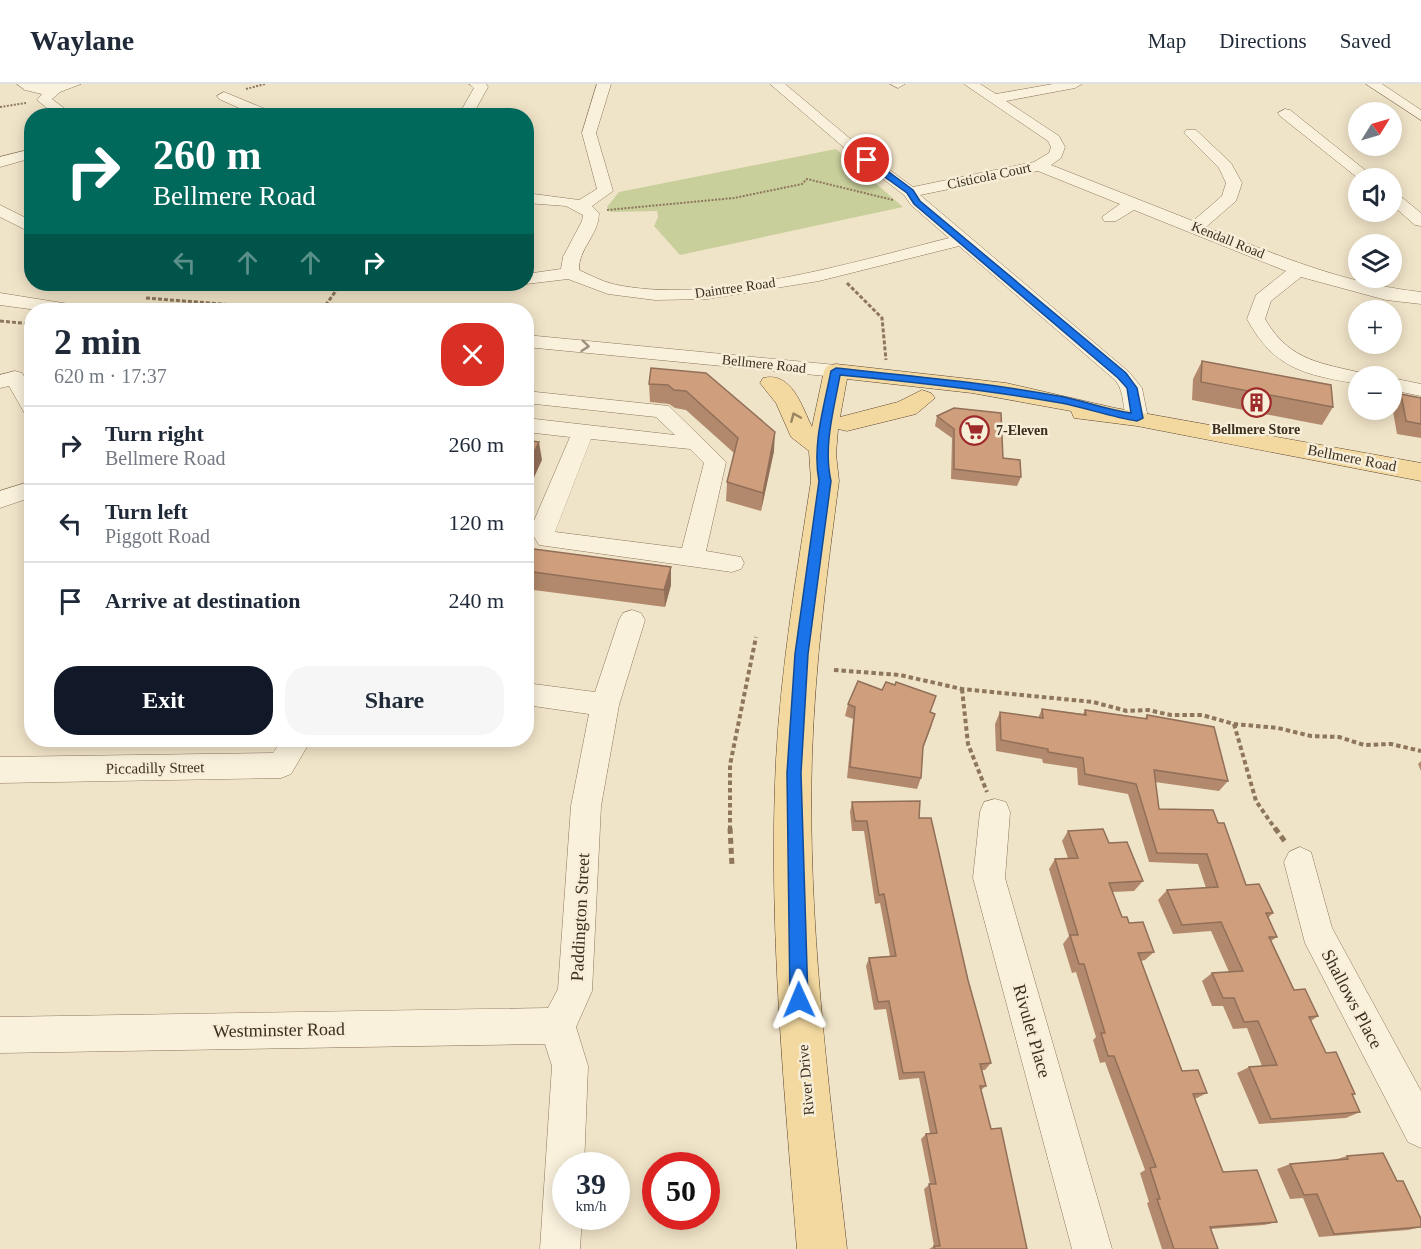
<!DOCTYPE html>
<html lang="en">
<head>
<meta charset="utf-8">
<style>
  :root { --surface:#fff; --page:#f6f6f7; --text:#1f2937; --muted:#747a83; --line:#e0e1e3; --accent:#111827 }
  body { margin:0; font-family:"Times New Roman",serif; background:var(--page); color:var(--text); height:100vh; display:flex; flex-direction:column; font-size:22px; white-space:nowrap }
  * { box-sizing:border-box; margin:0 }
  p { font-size:20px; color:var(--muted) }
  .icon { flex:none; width:33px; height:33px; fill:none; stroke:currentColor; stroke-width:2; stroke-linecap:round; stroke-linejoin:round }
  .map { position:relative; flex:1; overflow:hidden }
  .side { position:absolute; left:24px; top:219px; width:510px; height:444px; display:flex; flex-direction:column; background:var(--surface); border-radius:24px; box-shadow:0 3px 15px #0003 }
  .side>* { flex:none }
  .hud { position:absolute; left:24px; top:24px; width:510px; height:183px; border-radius:24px; box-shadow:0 3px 15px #0003; background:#00695c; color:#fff; overflow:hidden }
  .needle { width:39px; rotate:53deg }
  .controls { position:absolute; left:1348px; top:18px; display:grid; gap:12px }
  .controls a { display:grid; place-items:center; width:54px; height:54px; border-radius:50%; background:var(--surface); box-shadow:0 3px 15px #0003; font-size:30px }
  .speed { position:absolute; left:552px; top:1068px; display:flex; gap:12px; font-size:30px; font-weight:700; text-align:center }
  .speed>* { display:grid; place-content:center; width:78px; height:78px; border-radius:50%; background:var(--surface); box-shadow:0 3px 15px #0003; line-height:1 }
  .speed small { font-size:15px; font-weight:400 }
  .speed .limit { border:9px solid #d22; background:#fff; color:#111 }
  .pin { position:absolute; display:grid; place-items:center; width:51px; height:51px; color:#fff; margin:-26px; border:3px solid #fff; border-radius:50%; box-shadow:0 2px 6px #0007 }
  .me { position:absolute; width:66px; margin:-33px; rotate:359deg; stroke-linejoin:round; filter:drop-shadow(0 0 4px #0008) }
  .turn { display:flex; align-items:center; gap:21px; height:126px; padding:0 30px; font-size:27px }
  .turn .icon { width:78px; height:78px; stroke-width:2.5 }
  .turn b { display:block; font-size:42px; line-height:51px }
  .lanes { display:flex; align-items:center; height:57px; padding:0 30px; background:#0003; justify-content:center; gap:30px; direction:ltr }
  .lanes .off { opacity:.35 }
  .round { display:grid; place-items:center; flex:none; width:63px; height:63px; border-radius:24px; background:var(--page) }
  .head { display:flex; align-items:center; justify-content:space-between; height:102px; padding:0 30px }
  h1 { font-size:36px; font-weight:800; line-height:45px }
  .primary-button { display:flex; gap:12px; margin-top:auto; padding:12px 30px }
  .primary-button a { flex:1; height:69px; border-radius:24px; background:var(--accent); color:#fff; font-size:24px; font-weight:800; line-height:69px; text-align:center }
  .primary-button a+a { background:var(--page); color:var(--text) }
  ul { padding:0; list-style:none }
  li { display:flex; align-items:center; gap:18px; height:78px; padding:0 30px; border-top:2px solid var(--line) }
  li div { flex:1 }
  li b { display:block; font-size:22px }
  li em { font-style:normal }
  header { display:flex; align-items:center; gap:36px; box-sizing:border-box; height:84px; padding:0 30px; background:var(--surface); border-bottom:2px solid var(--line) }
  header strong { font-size:28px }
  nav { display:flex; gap:33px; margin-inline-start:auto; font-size:21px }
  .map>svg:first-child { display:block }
  .green { fill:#c9cf9b }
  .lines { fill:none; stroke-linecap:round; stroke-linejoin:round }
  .minor-casing { stroke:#8d765c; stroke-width:1 }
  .major-casing { stroke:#5b4430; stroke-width:1 }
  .path-far3 { stroke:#8d765c; stroke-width:2; stroke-dasharray:2 1.5; stroke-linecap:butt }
  .path-far2 { stroke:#8d765c; stroke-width:3; stroke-dasharray:4 2; stroke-linecap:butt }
  .path-far1 { stroke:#8d765c; stroke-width:4; stroke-dasharray:4.5 3; stroke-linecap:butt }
  .path { stroke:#8d765c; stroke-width:5; stroke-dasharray:6 4; stroke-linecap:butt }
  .minor { fill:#faf1dc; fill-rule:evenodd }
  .major { fill:#f3d9a0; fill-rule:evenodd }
  .wall { fill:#b2896c }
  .shaded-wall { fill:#916f58 }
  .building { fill:#cf9f7d; stroke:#916f58; stroke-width:1.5 }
  .oneway { stroke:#9c907e }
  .oneway2 { stroke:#988460 }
  .route { fill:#1a73e8; stroke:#114b97; stroke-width:1.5 }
  .labels { text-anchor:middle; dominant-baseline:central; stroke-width:5; stroke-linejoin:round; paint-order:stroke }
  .far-street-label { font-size:14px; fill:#3d2e20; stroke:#f7eed8 }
  .far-poi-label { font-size:14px; font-weight:bold; fill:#3d2e20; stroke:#f7eed8 }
  .street-label { font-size:15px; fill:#3d2e20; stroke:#f7eed8 }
  .near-street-label { font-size:18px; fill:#3d2e20; stroke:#f7eed8 }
</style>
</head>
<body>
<header>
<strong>Waylane</strong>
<nav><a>Map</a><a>Directions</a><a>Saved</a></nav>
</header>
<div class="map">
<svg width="1421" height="1165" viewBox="0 0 1421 1165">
  <rect width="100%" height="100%" fill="#f0e4c8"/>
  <polygon class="green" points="836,65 903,123 680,171 654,142 658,133 657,127 610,128 607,123 619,108"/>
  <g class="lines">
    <defs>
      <g id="minor">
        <polygon points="17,0 81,0 60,8 52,15 74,32 57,32 37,16 42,10 25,6"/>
        <polygon points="469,0 486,0 488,3 472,32 458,32 474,4"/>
        <path d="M597,0H611L596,49L613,107L592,122L599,129C599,151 578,165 579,186C590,191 601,197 613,200C709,222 854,178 949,154L911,121L904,111L862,79L770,0H785L872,73L913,103L1034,78L1049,69L1051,63L1048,57L964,0H980L996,10L1053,0H1082L1075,4L1006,17L1059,52L1065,63L1061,74L1051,81L1193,137L1222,112L1226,99L1219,84L1184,49L1186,46H1196L1231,79L1242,99L1236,117L1206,143C1280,172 1341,199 1421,208V220L1386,216L1301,193L1271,217L1265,235C1290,278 1322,279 1366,290L1368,292H1359V300C1305,291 1274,285 1247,235L1256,211L1286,187L1134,126L1116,137H1104L1102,133L1120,120L1038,87L920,111L1129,288L1142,304L1148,334L1145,339H1129C1121,325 1126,309 1115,296L959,162L819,197L707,215L655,216L608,210L568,195L526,200H522H526V190L561,185L563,173L582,137L583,131L566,122L526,119V109L579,116L597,105L582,49Z"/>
        <polygon points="890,0 905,0 898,4"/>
        <polygon points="1366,0 1382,0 1421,26 1421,36"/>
        <polygon points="224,8 275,29 277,32 257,32 219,15 217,12"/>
        <polygon points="1285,25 1290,26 1375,94 1359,95 1280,32 1278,29"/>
        <polygon points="32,65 32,74 0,83 0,73"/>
        <polygon points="1392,108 1398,110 1421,129 1421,142 1415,141 1392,121"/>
        <polygon points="0,121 32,137 32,149 0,133"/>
        <polygon points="0,209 69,220 78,226 37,226 0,221"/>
        <polygon points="88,220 135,220 144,226 79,226"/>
        <polygon points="526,251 836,281 843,283 846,287 843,291 836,293 526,263"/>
        <polygon points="15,287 22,289 32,305 32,331 25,330 9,302 0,304 0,291"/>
        <polygon points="1392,294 1421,300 1421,312 1392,306"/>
        <path d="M526,307L669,322L726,378L706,467L741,473L744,479L741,485L732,488L539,461L530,446L570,353L526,348V334L675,351L656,333L526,319ZM591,355L690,365L704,379L682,464L555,448Z"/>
        <polygon points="32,397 32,413 0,424 0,407"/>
        <polygon points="632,526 641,529 645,536 619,621 601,722 592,907 576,943 588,982 584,1082 566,1082 566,1132 582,1132 580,1165 540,1165 552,982 545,960 0,969 0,933 548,924 558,905 571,722 589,630 526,621 526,599 595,608 619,536 623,529"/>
        <polygon points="282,656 311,656 291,690 281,694 0,699 0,673 273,669"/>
        <polygon points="995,715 1006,718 1010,728 1005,794 1112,1165 1072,1165 973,794 980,728 984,718"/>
        <polygon points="1300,763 1311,768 1332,844 1421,1007 1421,1064 1408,1058 1305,859 1284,778 1289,768"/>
      </g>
      <path id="major" d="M836,280L1006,299L1115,324L1421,379V397L1137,342L1074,334L1071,327L972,309L847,295L840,333L898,318L922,306L931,309L935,314L916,330L847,347L838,345L836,370L839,397C827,488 815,580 812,672C807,837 829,1002 847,1165H797C784,1002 768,839 776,676C781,582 797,489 811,397L809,367L791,353L776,319L760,299L763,294C792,287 802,323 812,343L824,287L827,282Z"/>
    </defs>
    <use href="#minor" class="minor-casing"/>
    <use href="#major" class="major-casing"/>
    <g class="path-far3">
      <polyline points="246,5 265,0"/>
      <polyline points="0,23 26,19"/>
      <polyline points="607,126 734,114 802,100 807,95 893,116"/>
    </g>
    <g class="path-far2">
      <polyline points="847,199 882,234 886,276"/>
      <polyline points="146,214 298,226"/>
      <polyline points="322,226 341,200"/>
      <polyline points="0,237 32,240"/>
    </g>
    <g class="path-far1">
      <polyline points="834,586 900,591 962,605 1093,618 1127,627 1148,626 1171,631 1202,631 1234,640 1278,644 1311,652 1339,653 1364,661 1391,660 1421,667"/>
      <polyline points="962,605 968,660 987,708"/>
      <polyline points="1234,640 1256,717 1276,746"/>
      <polyline points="730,746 730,681 756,553"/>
    </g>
    <g class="path">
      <polyline points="730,744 732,782"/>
      <polyline points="1275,744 1286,759"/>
    </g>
    <use href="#minor" class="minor"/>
    <use href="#major" class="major"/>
  </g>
  <g class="wall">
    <polygon points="1202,277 1333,323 1322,341 1192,316 1193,295"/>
    <polygon points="651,284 774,367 761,427 726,417 727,398 734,369 686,326 675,324 669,320 650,318 649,300"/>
    <polygon points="1401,310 1421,340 1421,354 1397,350 1392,322"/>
    <polygon points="937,332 1003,374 1021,393 1017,402 951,395 952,354 935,342"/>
    <polygon points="526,464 671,501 665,523 526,505"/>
    <polygon points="895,601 930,628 932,641 923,664 921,694 917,705 847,694 853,635 845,632 848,620"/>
    <polygon points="1042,625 1083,630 1085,626 1145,634 1147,631 1228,697 1219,707 1155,698 1159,725 1218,739 1246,801 1273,829 1268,834 1277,853 1271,857 1294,906 1318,932 1311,937 1326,969 1355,1010 1352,1011 1360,1028 1346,1034 1259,1040 1237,989 1249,983 1262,982 1247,944 1233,945 1223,922 1212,922 1202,897 1212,889 1229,888 1211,847 1173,850 1158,816 1167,806 1206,804 1198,780 1149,778 1128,710 1078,701 1077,684 1043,679 1042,675 996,667 995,640 1000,628 1038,634"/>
    <polygon points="1421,677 1421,687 1418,680"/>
    <polygon points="852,718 919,734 968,896 991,979 985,986 982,986 986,1002 981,1006 991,1045 1027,1165 929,1165 934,1162 924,1105 930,1100 921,1055 926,1050 930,1049 919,994 899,996 886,925 874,926 866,882 869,874 890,872 880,819 875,820 864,747 852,747 850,728"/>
    <polygon points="1068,747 1109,759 1143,797 1134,807 1112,808 1122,833 1129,839 1154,868 1145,876 1141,877 1182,987 1207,1009 1195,1015 1223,1088 1277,1138 1264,1141 1211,1145 1218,1165 1162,1165 1147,1119 1149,1118 1140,1089 1145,1086 1105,978 1100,979 1093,956 1096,953 1076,888 1072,889 1063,860 1069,852 1049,785 1055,775 1068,774 1062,757"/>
    <polygon points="1347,1072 1397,1097 1421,1135 1421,1143 1408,1146 1319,1153 1303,1114 1290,1115 1277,1085 1290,1080 1334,1076"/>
  </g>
  <g class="shaded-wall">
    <polygon points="775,348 774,367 761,427 763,409"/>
    <polygon points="539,358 542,376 526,411 526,384"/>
    <polygon points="671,483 671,501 665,523 664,506"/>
  </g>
  <g class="building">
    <polygon points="1202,277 1331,301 1333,323 1201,298"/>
    <polygon points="651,284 706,289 775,348 763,409 727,398 738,354 686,307 674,306 668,301 649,300"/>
    <polygon points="1401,310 1421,314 1421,340 1406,337"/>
    <polygon points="954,324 1001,329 1003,374 1020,376 1021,393 954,385 954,345 937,332"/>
    <polygon points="526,356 539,358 526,384"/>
    <polygon points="526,464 671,483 664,506 526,487"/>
    <polygon points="858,597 882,606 886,598 895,601 896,598 936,612 930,628 935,630 923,663 921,694 850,683 855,623 848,620"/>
    <polygon points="1042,625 1086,631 1085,626 1147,635 1147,631 1214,643 1228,697 1154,686 1159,725 1213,726 1218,739 1224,739 1246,801 1259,800 1273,829 1266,829 1277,853 1269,853 1294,906 1305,905 1318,932 1309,933 1326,969 1336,968 1355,1010 1352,1010 1360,1028 1271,1035 1249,983 1277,981 1258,937 1244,938 1234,914 1223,914 1212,889 1243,887 1221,838 1182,841 1167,806 1218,803 1207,770 1157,769 1136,700 1085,690 1083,674 1048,668 1048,665 1001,656 1000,628 1043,634"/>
    <polygon points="920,717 919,734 931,734 968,896 991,979 980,980 986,1002 980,1002 991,1045 1001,1044 1027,1165 935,1165 934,1162 940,1162 929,1100 936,1100 926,1050 937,1049 924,988 903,989 889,917 878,918 869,874 896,872 884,810 879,811 867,737 855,737 852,718"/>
    <polygon points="1103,745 1109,759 1127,758 1143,797 1109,799 1122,833 1127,833 1129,839 1143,838 1154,868 1138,869 1182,987 1198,986 1207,1009 1193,1010 1223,1088 1257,1086 1277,1138 1210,1143 1218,1165 1174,1165 1157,1115 1160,1115 1150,1084 1156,1083 1114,972 1108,972 1101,949 1105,949 1084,880 1079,880 1070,851 1078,851 1055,775 1078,774 1068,747"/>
    <polygon points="1383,1069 1397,1097 1403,1097 1421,1135 1421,1143 1334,1150 1317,1110 1304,1111 1290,1080 1348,1075 1347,1072"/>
  </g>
  <defs><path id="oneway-chevron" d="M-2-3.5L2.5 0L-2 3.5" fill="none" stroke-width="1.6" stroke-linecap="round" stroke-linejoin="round" transform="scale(1.5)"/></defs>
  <use class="oneway" href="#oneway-chevron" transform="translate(585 262) rotate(6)"/>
  <use class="oneway2" href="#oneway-chevron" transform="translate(795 333) rotate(-113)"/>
  <path class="route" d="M864,74H870L913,106L920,117L1126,289L1137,304L1143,334L1137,337C1111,333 1087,324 1061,319C988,306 914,298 840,291C834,326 823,362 831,397L808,570L801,689L808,916L805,922L799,925L793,922L790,916L787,689L795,570L819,397C812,361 824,323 831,287L836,284C912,292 989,299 1064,313C1087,318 1108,326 1131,329L1127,304L1118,294L914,120L907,109L864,78Z"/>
  <defs>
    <symbol id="building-ring" viewBox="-11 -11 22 22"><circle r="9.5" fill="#f7eed8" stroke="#9e2a2b" stroke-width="1.5"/><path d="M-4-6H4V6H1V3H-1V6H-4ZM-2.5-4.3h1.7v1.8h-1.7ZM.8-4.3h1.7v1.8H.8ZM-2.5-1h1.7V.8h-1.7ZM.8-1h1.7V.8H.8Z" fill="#9e2a2b"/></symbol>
    <symbol id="supermarket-ring" viewBox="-11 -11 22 22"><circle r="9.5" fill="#f7eed8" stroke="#9e2a2b" stroke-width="1.5"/><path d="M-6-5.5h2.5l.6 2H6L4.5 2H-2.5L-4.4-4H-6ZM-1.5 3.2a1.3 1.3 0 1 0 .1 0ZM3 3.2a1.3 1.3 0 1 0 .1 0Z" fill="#9e2a2b"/></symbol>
  </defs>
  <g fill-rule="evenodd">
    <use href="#building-ring" x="1240" y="302" width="33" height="33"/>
    <use href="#supermarket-ring" x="958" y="330" width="33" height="33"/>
  </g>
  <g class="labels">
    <g class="far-street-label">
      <text transform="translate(989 92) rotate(-12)">Cisticola Court</text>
      <text transform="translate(1228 156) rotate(22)">Kendall Road</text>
      <text transform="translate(735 204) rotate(-8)">Daintree Road</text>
      <text transform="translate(764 280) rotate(6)">Bellmere Road</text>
    </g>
    <g class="far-poi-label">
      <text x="1256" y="345">Bellmere Store</text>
      <text x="996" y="346" text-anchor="start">7-Eleven</text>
    </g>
    <g class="street-label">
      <text transform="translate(1352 374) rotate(11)">Bellmere Road</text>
      <text transform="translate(155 684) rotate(-1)">Piccadilly Street</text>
      <text transform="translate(806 996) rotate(-95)">River Drive</text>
    </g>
    <g class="near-street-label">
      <text transform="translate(580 833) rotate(-87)">Paddington Street</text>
      <text transform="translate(1352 915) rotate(62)">Shallows Place</text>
      <text transform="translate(279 946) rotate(-1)">Westminster Road</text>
      <text transform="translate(1032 947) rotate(74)">Rivulet Place</text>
    </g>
  </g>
</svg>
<div class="controls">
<a><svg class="needle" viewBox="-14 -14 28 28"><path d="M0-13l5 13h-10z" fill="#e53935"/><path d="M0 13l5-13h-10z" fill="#747a83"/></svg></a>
<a><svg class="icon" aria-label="sound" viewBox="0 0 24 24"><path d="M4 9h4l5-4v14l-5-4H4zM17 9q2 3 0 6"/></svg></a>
<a><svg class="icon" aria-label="layers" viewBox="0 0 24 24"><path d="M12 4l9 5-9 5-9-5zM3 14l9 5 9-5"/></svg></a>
<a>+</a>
<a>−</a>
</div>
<div class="speed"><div>39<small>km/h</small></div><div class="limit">50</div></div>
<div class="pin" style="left:867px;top:76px;background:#d93025"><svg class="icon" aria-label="arrive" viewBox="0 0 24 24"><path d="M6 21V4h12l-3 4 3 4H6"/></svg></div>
<svg class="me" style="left:799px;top:916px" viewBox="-20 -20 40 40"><path d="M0-17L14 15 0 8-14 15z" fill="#1a73e8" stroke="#fff" stroke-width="4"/></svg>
<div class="hud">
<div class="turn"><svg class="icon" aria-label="right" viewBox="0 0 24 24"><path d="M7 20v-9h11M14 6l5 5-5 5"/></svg><div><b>260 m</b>Bellmere Road</div></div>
<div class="lanes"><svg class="icon off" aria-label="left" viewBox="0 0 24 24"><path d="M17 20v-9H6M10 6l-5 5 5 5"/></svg><svg class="icon off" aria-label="ahead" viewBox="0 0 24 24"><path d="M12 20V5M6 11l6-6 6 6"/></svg><svg class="icon off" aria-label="ahead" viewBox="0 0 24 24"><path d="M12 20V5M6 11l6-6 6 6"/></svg><svg class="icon" aria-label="right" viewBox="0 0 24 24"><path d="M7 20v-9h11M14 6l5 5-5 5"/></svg></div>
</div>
<section class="side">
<div class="head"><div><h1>2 min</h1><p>620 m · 17:37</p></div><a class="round" style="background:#d93025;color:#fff"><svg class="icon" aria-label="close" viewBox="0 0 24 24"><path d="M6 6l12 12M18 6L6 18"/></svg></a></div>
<ul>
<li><svg class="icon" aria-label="right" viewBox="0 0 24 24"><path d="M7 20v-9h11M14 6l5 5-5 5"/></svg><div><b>Turn right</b><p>Bellmere Road</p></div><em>260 m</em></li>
<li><svg class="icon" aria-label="left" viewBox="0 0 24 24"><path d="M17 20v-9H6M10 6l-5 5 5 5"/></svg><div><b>Turn left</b><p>Piggott Road</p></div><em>120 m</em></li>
<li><svg class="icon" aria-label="arrive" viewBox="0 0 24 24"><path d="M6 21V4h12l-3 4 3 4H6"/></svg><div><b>Arrive at destination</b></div><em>240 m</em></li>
</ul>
<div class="primary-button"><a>Exit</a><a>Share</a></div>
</section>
</div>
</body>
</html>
